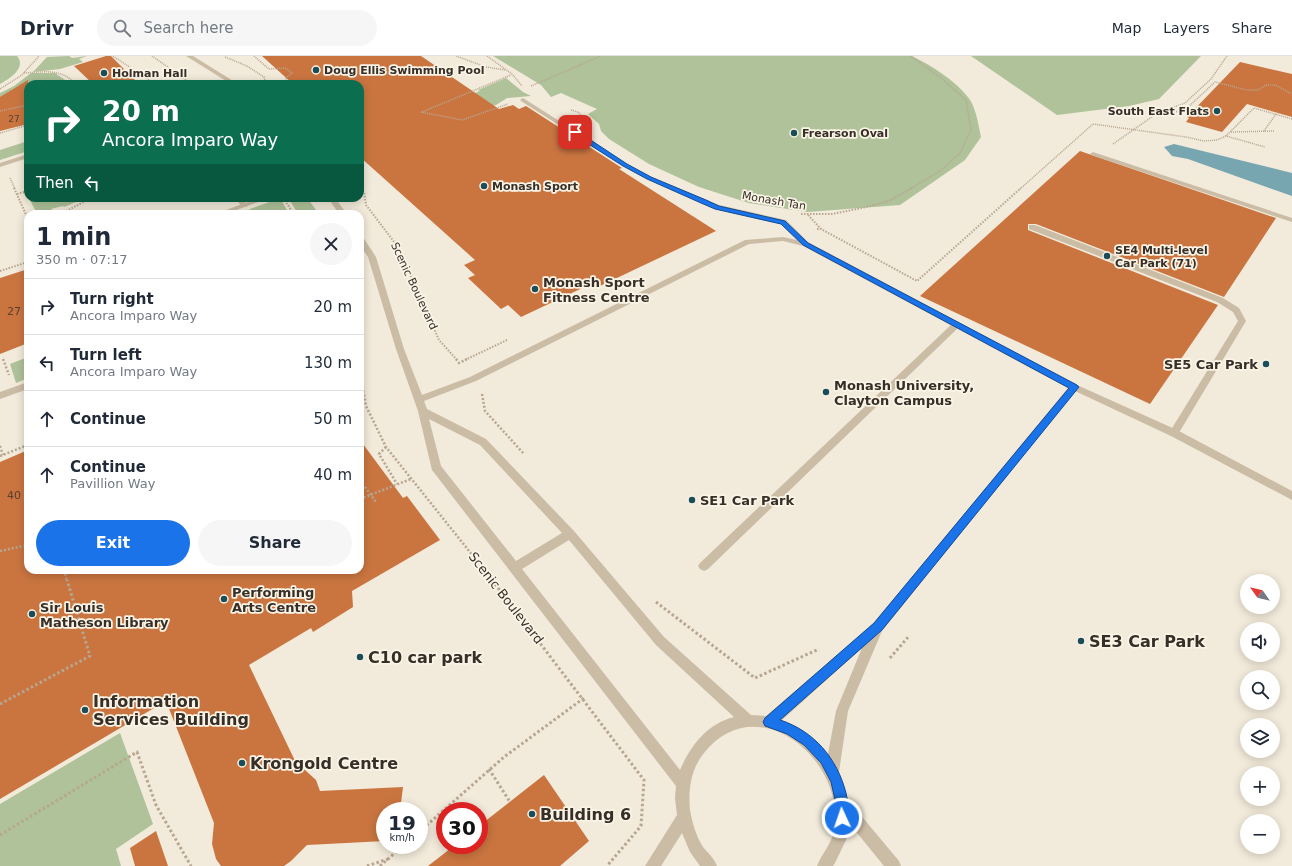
<!DOCTYPE html>
<html lang="en">
<head>
<meta charset="utf-8">
<style>
  :root { --surface:#fff; --page:#f6f6f7; --text:#1f2937; --muted:#747a83; --line:#e0e1e3; --accent:#1a73e8 }
  body { margin:0; font-family:"DejaVu Sans",sans-serif; background:var(--page); color:var(--text); height:100vh; display:flex; flex-direction:column; font-size:15px; white-space:nowrap }
  * { box-sizing:border-box; margin:0 }
  p { font-size:13px; color:var(--muted) }
  .icon { flex:none; width:22px; height:22px; fill:none; stroke:currentColor; stroke-width:2; stroke-linecap:round; stroke-linejoin:round }
  .map { position:relative; flex:1; overflow:hidden }
  .drawer { position:absolute; left:24px; top:154px; width:340px; height:364px; display:flex; flex-direction:column; background:var(--surface); border-radius:12px; box-shadow:0 2px 10px #0003 }
  .drawer>* { flex:none }
  .top-card { position:absolute; left:24px; top:24px; width:340px; height:122px; border-radius:12px; box-shadow:0 2px 10px #0003; background:#0b6e4f; color:#fff; overflow:hidden }
  .needle { width:26px; rotate:304deg }
  .fabs { position:absolute; left:1240px; top:518px; display:grid; gap:8px }
  .fabs a { display:grid; place-items:center; width:40px; height:40px; border-radius:50%; background:var(--surface); box-shadow:0 2px 10px #0003; font-size:20px }
  .speed { position:absolute; left:376px; top:746px; display:flex; gap:8px; font-size:20px; font-weight:700; text-align:center }
  .speed>* { display:grid; place-content:center; width:52px; height:52px; border-radius:50%; background:var(--surface); box-shadow:0 2px 10px #0003; line-height:1 }
  .speed small { font-size:10px; font-weight:400 }
  .speed .limit { border:6px solid #d22; background:#fff; color:#111 }
  .pin { position:absolute; display:grid; place-items:center; width:34px; height:34px; color:#fff; margin:-17px; border-radius:8px; box-shadow:0 2px 6px #0006 }
  .me { position:absolute; width:44px; margin:-22px; rotate:357deg; stroke-linejoin:round; filter:drop-shadow(0 0 3px #0008) }
  .turn { display:flex; align-items:center; gap:14px; height:84px; padding:0 12px; font-size:18px }
  .turn .icon { width:52px; height:52px; stroke-width:2.5 }
  .turn b { display:block; font-size:28px; line-height:34px }
  .then { display:flex; align-items:center; height:38px; padding:0 12px; background:#0003; gap:8px; font-size:15px }
  .round { display:grid; place-items:center; flex:none; width:42px; height:42px; border-radius:21px; background:var(--page) }
  .overview { display:flex; align-items:center; justify-content:space-between; height:68px; padding:0 12px }
  h1 { font-size:24px; font-weight:600; line-height:30px }
  .cta { display:flex; gap:8px; margin-top:auto; padding:8px 12px }
  .cta a { flex:1; height:46px; border-radius:24px; background:var(--accent); color:#fff; font-size:16px; font-weight:600; line-height:46px; text-align:center }
  .cta a+a { background:var(--page); color:var(--text) }
  ul { padding:0; list-style:none }
  li { display:flex; align-items:center; gap:12px; height:56px; padding:0 12px; border-top:1px solid var(--line) }
  li div { flex:1 }
  li b { display:block; font-size:15px }
  li em { font-style:normal }
  header { display:flex; align-items:center; gap:24px; box-sizing:border-box; height:56px; padding:0 20px; background:var(--surface); border-bottom:1px solid var(--line) }
  header strong { font-size:19px }
  nav { display:flex; gap:22px; margin-inline-start:auto; font-size:14px }
  .search { width:280px; height:36px; background:var(--page); display:flex; align-items:center; gap:10px; box-sizing:border-box; padding:0 14px; border-radius:22px; color:var(--muted); font-size:15px }
  .map>svg:first-child { display:block }
  .green { fill:#afc299 }
  .water { fill:#78a6b0 }
  .building { fill:#ca7540 }
  .lines { fill:none; stroke-linecap:round; stroke-linejoin:round }
  .path-far3 { stroke:#b7a690; stroke-width:1.5; stroke-dasharray:1 1; stroke-linecap:butt }
  .path-far2 { stroke:#b7a690; stroke-width:2; stroke-dasharray:1.5 1.5; stroke-linecap:butt }
  .path-far1 { stroke:#b7a690; stroke-width:2.5; stroke-dasharray:2 2; stroke-linecap:butt }
  .path { stroke:#b7a690; stroke-width:3; stroke-dasharray:2.5 2.5; stroke-linecap:butt }
  .lane { fill:#cbbca5; fill-rule:evenodd }
  .street { fill:#cbbca5; fill-rule:evenodd }
  .path-bridge { stroke:#b7a690; stroke-width:2.5; stroke-dasharray:2 2; stroke-linecap:butt }
  .route { fill:#1a73e8; stroke:#114b97 }
  .poi-dot { fill:#1b4d59; stroke:#faf4e6; stroke-width:1.5 }
  .labels { text-anchor:middle; dominant-baseline:central; stroke-width:3.5; stroke-linejoin:round; paint-order:stroke }
  .far-number-label { font-size:9px; fill:#5b402d }
  .far-poi-label { font-size:11px; font-weight:bold; fill:#362e27; stroke:#faf4e6; text-anchor:start }
  .far-street-label { font-size:11px; fill:#362e27; stroke:#faf4e6 }
  .number-label { font-size:11px; fill:#5b402d }
  .poi-label { font-size:13px; font-weight:bold; fill:#362e27; stroke:#faf4e6; text-anchor:start }
  .street-label { font-size:13px; fill:#362e27; stroke:#faf4e6 }
  .near-poi-label { font-size:16px; font-weight:bold; fill:#362e27; stroke:#faf4e6; text-anchor:start }
</style>
</head>
<body>
<header>
<strong>Drivr</strong>
<div class="search"><svg class="icon" aria-label="search" viewBox="0 0 24 24"><circle cx="10" cy="10" r="6"/><path d="M15 15l6 6"/></svg>Search here</div>
<nav><a>Map</a><a>Layers</a><a>Share</a></nav>
</header>
<div class="map">
<svg width="1292" height="810" viewBox="0 0 1292 810">
  <rect width="100%" height="100%" fill="#f2eada"/>
  <g class="green">
    <path d="M0,0H17C27,12 9,23 0,28Z"/>
    <polygon points="69,0 72,2 87,0 79,3 83,6 60,13 33,16 47,1"/>
    <path d="M493,0H912C932,10 953,23 967,40C976,50 978,68 981,81L965,104L900,149L807,156L749,147L699,131L649,108L609,83L601,75L599,68L588,58L597,53L561,37L551,41L541,29Z"/>
    <polygon points="971,0 1201,0 1159,43 1129,50 1057,59"/>
    <polygon points="31,17 55,17 71,28 28,28 0,54 0,37 14,30"/>
    <polygon points="506,22 523,36 531,40 507,42 496,49 470,57 453,46 480,35 478,34"/>
    <polygon points="28,85 28,95 0,104 0,94"/>
    <polygon points="29,142 86,142 64,151 63,150 51,153 53,157 37,158"/>
    <polygon points="291,142 308,143 319,158 298,158 289,143"/>
    <polygon points="275,144 282,145 289,158 249,158 247,156 250,153"/>
    <polygon points="28,301 28,322 16,327 10,308"/>
    <polygon points="120,677 153,768 116,793 121,810 0,810 0,748"/>
  </g>
  <polygon class="water" points="1174,88 1292,117 1292,140 1188,103 1172,100 1164,91"/>
  <g class="building">
    <polygon points="106,0 111,0 139,28 93,28 74,10"/>
    <polygon points="262,0 421,0 499,53 513,49 519,53 526,50 622,112 619,113 716,175 600,230 595,226 521,261 508,249 501,253 468,222 475,219 464,209 475,204 360,101 360,28 293,28"/>
    <polygon points="1240,6 1292,18 1292,61 1247,48 1222,76 1186,66 1189,62 1187,61"/>
    <polygon points="28,24 28,68 0,75 0,41"/>
    <polygon points="1080,95 1276,162 1224,241 1036,168 1028,168 1028,174 1218,249 1150,348 920,240"/>
    <polygon points="28,213 28,287 0,298 0,222"/>
    <polygon points="360,384 403,442 407,440 440,484 352,535 353,551 313,576 311,572 249,609 298,711 305,714 316,724 320,735 403,731 400,755 385,755 385,785 307,789 291,805 284,810 221,810 216,803 212,788 214,767 166,645 0,743 0,406 28,394 28,514 360,514"/>
    <polygon points="544,719 589,785 560,810 428,810 455,789 479,789 479,770"/>
    <polygon points="156,775 168,810 135,810 130,792"/>
  </g>
  <g class="lines">
    <g class="path-far3">
      <polyline points="113,0 155,28"/>
      <polyline points="152,0 192,28"/>
      <polyline points="254,0 269,13 285,12 292,17 286,22 288,28"/>
      <polyline points="456,0 486,11 505,14"/>
      <polyline points="487,0 512,18 522,30"/>
      <polyline points="910,0 941,22 966,44 971,74 960,97 940,115 910,133"/>
      <polyline points="225,1 247,10 264,21 266,28"/>
      <path d="M24,17C44,16 61,12 76,28"/>
      <polyline points="285,28 295,26"/>
      <polyline points="531,30 601,0"/>
      <polyline points="0,33 22,19 39,0"/>
      <polyline points="571,54 578,56 583,61"/>
      <polyline points="0,55 28,49"/>
      <polyline points="421,56 462,64 508,48"/>
      <polyline points="422,56 511,19"/>
      <polyline points="1160,57 1184,55 1215,26 1247,34 1258,34 1266,29 1275,29 1292,38"/>
      <polyline points="1264,75 1276,58"/>
      <polyline points="1231,76 1275,75"/>
      <polyline points="0,77 28,69"/>
      <polyline points="1226,80 1254,52 1292,63"/>
      <polyline points="1113,88 1156,58 1185,47 1211,23 1227,0"/>
      <polyline points="10,122 15,133"/>
      <polyline points="360,131 362,133"/>
      <polyline points="1020,133 1093,68 1186,81 1204,85 1217,84 1226,80 1265,91"/>
    </g>
    <g class="path-far2">
      <polyline points="14,132 28,163"/>
      <polyline points="361,132 364,136 366,149 398,191 439,284 457,304"/>
      <polyline points="17,138 28,135"/>
      <polyline points="283,142 294,158"/>
      <polyline points="61,158 91,142"/>
      <polyline points="801,158 832,158 862,152 889,145 912,132"/>
      <polyline points="808,159 821,173"/>
      <polyline points="817,173 821,173 917,225 1021,132"/>
      <polyline points="0,215 28,206"/>
      <polyline points="465,304 507,284"/>
    </g>
    <g class="path-far1">
      <polyline points="3,303 9,319"/>
      <polyline points="456,303 459,307 467,303"/>
      <polyline points="360,315 366,350 386,391 493,525"/>
      <polyline points="482,338 485,355 524,398"/>
      <polyline points="0,390 3,399"/>
      <polyline points="386,391 379,398 397,428"/>
      <polyline points="0,400 28,389"/>
      <polyline points="360,443 411,423"/>
      <polyline points="0,495 28,489"/>
      <polyline points="64,514 67,525"/>
    </g>
    <g class="path">
      <polyline points="492,524 644,724 641,770 607,810"/>
      <polyline points="656,546 755,622 819,593"/>
      <polyline points="890,602 909,580"/>
      <polyline points="0,648 90,600 67,524"/>
      <polyline points="489,713 510,746"/>
      <polyline points="419,776 504,701 584,642"/>
      <polyline points="0,779 137,696 156,749 191,810"/>
      <polyline points="367,810 388,803"/>
      <polyline points="380,810 404,789"/>
    </g>
    <g class="lane">
      <polygon points="235,142 242,142 248,150 246,151 242,151"/>
      <polygon points="1029,169 1035,169 1223,242 1239,252 1246,265 1177,380 1171,380 1169,377 1238,265 1233,256 1217,246 1029,173"/>
      <polygon points="956,266 959,267 960,269 959,271 708,513 704,515 700,513 698,510 700,507 953,267"/>
    </g>
    <g class="street">
      <polygon points="186,0 193,0 238,28 231,28"/>
      <path d="M523,42L627,108L651,121L719,149L786,164L808,186L1077,329L1177,374L1292,435V444L1171,380L1075,335L882,575L848,655L839,716L848,744L899,805L901,810H884L849,767L846,784L835,807L833,810H817C822,797 831,789 834,775C847,704 757,630 704,697C691,713 688,733 690,754C692,766 696,780 703,791C708,797 714,802 717,810H700L690,796L682,777L661,810H645L677,759L675,742L676,730L432,414L418,355L396,293L368,201L360,189V181H363L376,201L404,293L422,339L470,321L745,184L783,181L797,184L781,168L715,152L647,123L623,110L521,45L520,44ZM783,185L803,190L1068,332L874,567L766,660L751,659L664,581L574,475L486,383L427,353L424,345L476,325L739,193L749,188ZM429,363L480,389L562,477L516,505L441,410ZM569,484L656,589L734,661C707,668 691,689 680,714L522,513ZM862,592L836,655L828,698C815,683 801,672 782,664Z"/>
      <polygon points="1093,96 1292,162 1292,166 1091,99 1090,98"/>
      <polygon points="28,98 28,102 0,111 0,107"/>
      <polygon points="259,142 269,142 226,158 215,158"/>
      <polygon points="328,142 335,142 347,158 339,158"/>
      <polygon points="28,326 28,333 0,343 0,336"/>
    </g>
    <polyline class="path-bridge" points="365,431 376,446"/>
  </g>
  <path class="route" d="M573,75H577L627,108L651,121L706,144L719,150L785,165L808,187L1077,329L1079,331L882,574L780,664C814,675 837,702 846,737C848,747 851,757 847,767L842,769L838,767L836,762V748L831,726L821,707L804,689L787,678L765,670L763,666L765,662L874,567L1069,332L803,189L781,168L715,153L701,147L647,123L623,110L573,78Z"/>
  <g class="poi-dot">
    <circle cx="316" cy="14" r="4"/>
    <circle cx="104" cy="17" r="4"/>
    <circle cx="1217" cy="55" r="4"/>
    <circle cx="794" cy="77" r="4"/>
    <circle cx="484" cy="130" r="4"/>
    <circle cx="1107" cy="200" r="4"/>
    <circle cx="535" cy="233" r="4"/>
    <circle cx="1266" cy="308" r="4"/>
    <circle cx="826" cy="336" r="4"/>
    <circle cx="692" cy="444" r="4"/>
    <circle cx="224" cy="543" r="4"/>
    <circle cx="32" cy="558" r="4"/>
    <circle cx="1081" cy="585" r="4"/>
    <circle cx="360" cy="601" r="4"/>
    <circle cx="85" cy="654" r="4"/>
    <circle cx="242" cy="707" r="4"/>
    <circle cx="532" cy="758" r="4"/>
  </g>
  <g class="labels">
    <g class="far-number-label">
      <text x="14" y="63">27</text>
    </g>
    <g class="far-poi-label">
      <text x="324" y="14">Doug Ellis Swimming Pool</text>
      <text x="112" y="17">Holman Hall</text>
      <text x="1209" y="55" text-anchor="end">South East Flats</text>
      <text x="802" y="77">Frearson Oval</text>
      <text x="492" y="130">Monash Sport</text>
      <text x="1115" y="194">SE4 Multi-level<tspan x="1115" dy="13">Car Park (71)</tspan></text>
    </g>
    <g class="far-street-label">
      <text transform="translate(774 145) rotate(10)">Monash Tan</text>
      <text transform="translate(414 230) rotate(65)">Scenic Boulevard</text>
    </g>
    <g class="number-label">
      <text x="14" y="255">27</text>
      <text x="14" y="439">40</text>
    </g>
    <g class="poi-label">
      <text x="543" y="226">Monash Sport<tspan x="543" dy="15">Fitness Centre</tspan></text>
      <text x="1258" y="308" text-anchor="end">SE5 Car Park</text>
      <text x="834" y="329">Monash University,<tspan x="834" dy="15">Clayton Campus</tspan></text>
      <text x="700" y="444">SE1 Car Park</text>
      <text x="232" y="536">Performing<tspan x="232" dy="15">Arts Centre</tspan></text>
      <text x="40" y="551">Sir Louis<tspan x="40" dy="15">Matheson Library</tspan></text>
    </g>
    <g class="street-label">
      <text transform="translate(506 542) rotate(52)">Scenic Boulevard</text>
    </g>
    <g class="near-poi-label">
      <text x="1089" y="585">SE3 Car Park</text>
      <text x="368" y="601">C10 car park</text>
      <text x="93" y="645">Information<tspan x="93" dy="18">Services Building</tspan></text>
      <text x="250" y="707">Krongold Centre</text>
      <text x="540" y="758">Building 6</text>
    </g>
  </g>
</svg>
<div class="fabs">
<a><svg class="needle" viewBox="-14 -14 28 28"><path d="M0-13l5 13h-10z" fill="#e53935"/><path d="M0 13l5-13h-10z" fill="#747a83"/></svg></a>
<a><svg class="icon" aria-label="sound" viewBox="0 0 24 24"><path d="M4 9h4l5-4v14l-5-4H4zM17 9q2 3 0 6"/></svg></a>
<a><svg class="icon" aria-label="search" viewBox="0 0 24 24"><circle cx="10" cy="10" r="6"/><path d="M15 15l6 6"/></svg></a>
<a><svg class="icon" aria-label="layers" viewBox="0 0 24 24"><path d="M12 4l9 5-9 5-9-5zM3 14l9 5 9-5"/></svg></a>
<a>+</a>
<a>−</a>
</div>
<div class="speed"><div>19<small>km/h</small></div><div class="limit">30</div></div>
<div class="pin" style="left:575px;top:76px;background:#d93025"><svg class="icon" aria-label="arrive" viewBox="0 0 24 24"><path d="M6 21V4h12l-3 4 3 4H6"/></svg></div>
<svg class="me" style="left:842px;top:762px" viewBox="-20 -20 40 40"><circle r="17" fill="#1a73e8" stroke="#fff" stroke-width="3"/><path d="M0-11L8 9 0 5-8 9z" fill="#fff"/></svg>
<div class="top-card">
<div class="turn"><svg class="icon" aria-label="right" viewBox="0 0 24 24"><path d="M7 20v-9h11M14 6l5 5-5 5"/></svg><div><b>20 m</b>Ancora Imparo Way</div></div>
<div class="then">Then<svg class="icon" aria-label="left" viewBox="0 0 24 24"><path d="M17 20v-9H6M10 6l-5 5 5 5"/></svg></div>
</div>
<section class="drawer">
<div class="overview"><div><h1>1 min</h1><p>350 m · 07:17</p></div><a class="round"><svg class="icon" aria-label="close" viewBox="0 0 24 24"><path d="M6 6l12 12M18 6L6 18"/></svg></a></div>
<ul>
<li><svg class="icon" aria-label="right" viewBox="0 0 24 24"><path d="M7 20v-9h11M14 6l5 5-5 5"/></svg><div><b>Turn right</b><p>Ancora Imparo Way</p></div><em>20 m</em></li>
<li><svg class="icon" aria-label="left" viewBox="0 0 24 24"><path d="M17 20v-9H6M10 6l-5 5 5 5"/></svg><div><b>Turn left</b><p>Ancora Imparo Way</p></div><em>130 m</em></li>
<li><svg class="icon" aria-label="ahead" viewBox="0 0 24 24"><path d="M12 20V5M6 11l6-6 6 6"/></svg><div><b>Continue</b></div><em>50 m</em></li>
<li><svg class="icon" aria-label="ahead" viewBox="0 0 24 24"><path d="M12 20V5M6 11l6-6 6 6"/></svg><div><b>Continue</b><p>Pavillion Way</p></div><em>40 m</em></li>
</ul>
<div class="cta"><a>Exit</a><a>Share</a></div>
</section>
</div>
</body>
</html>
